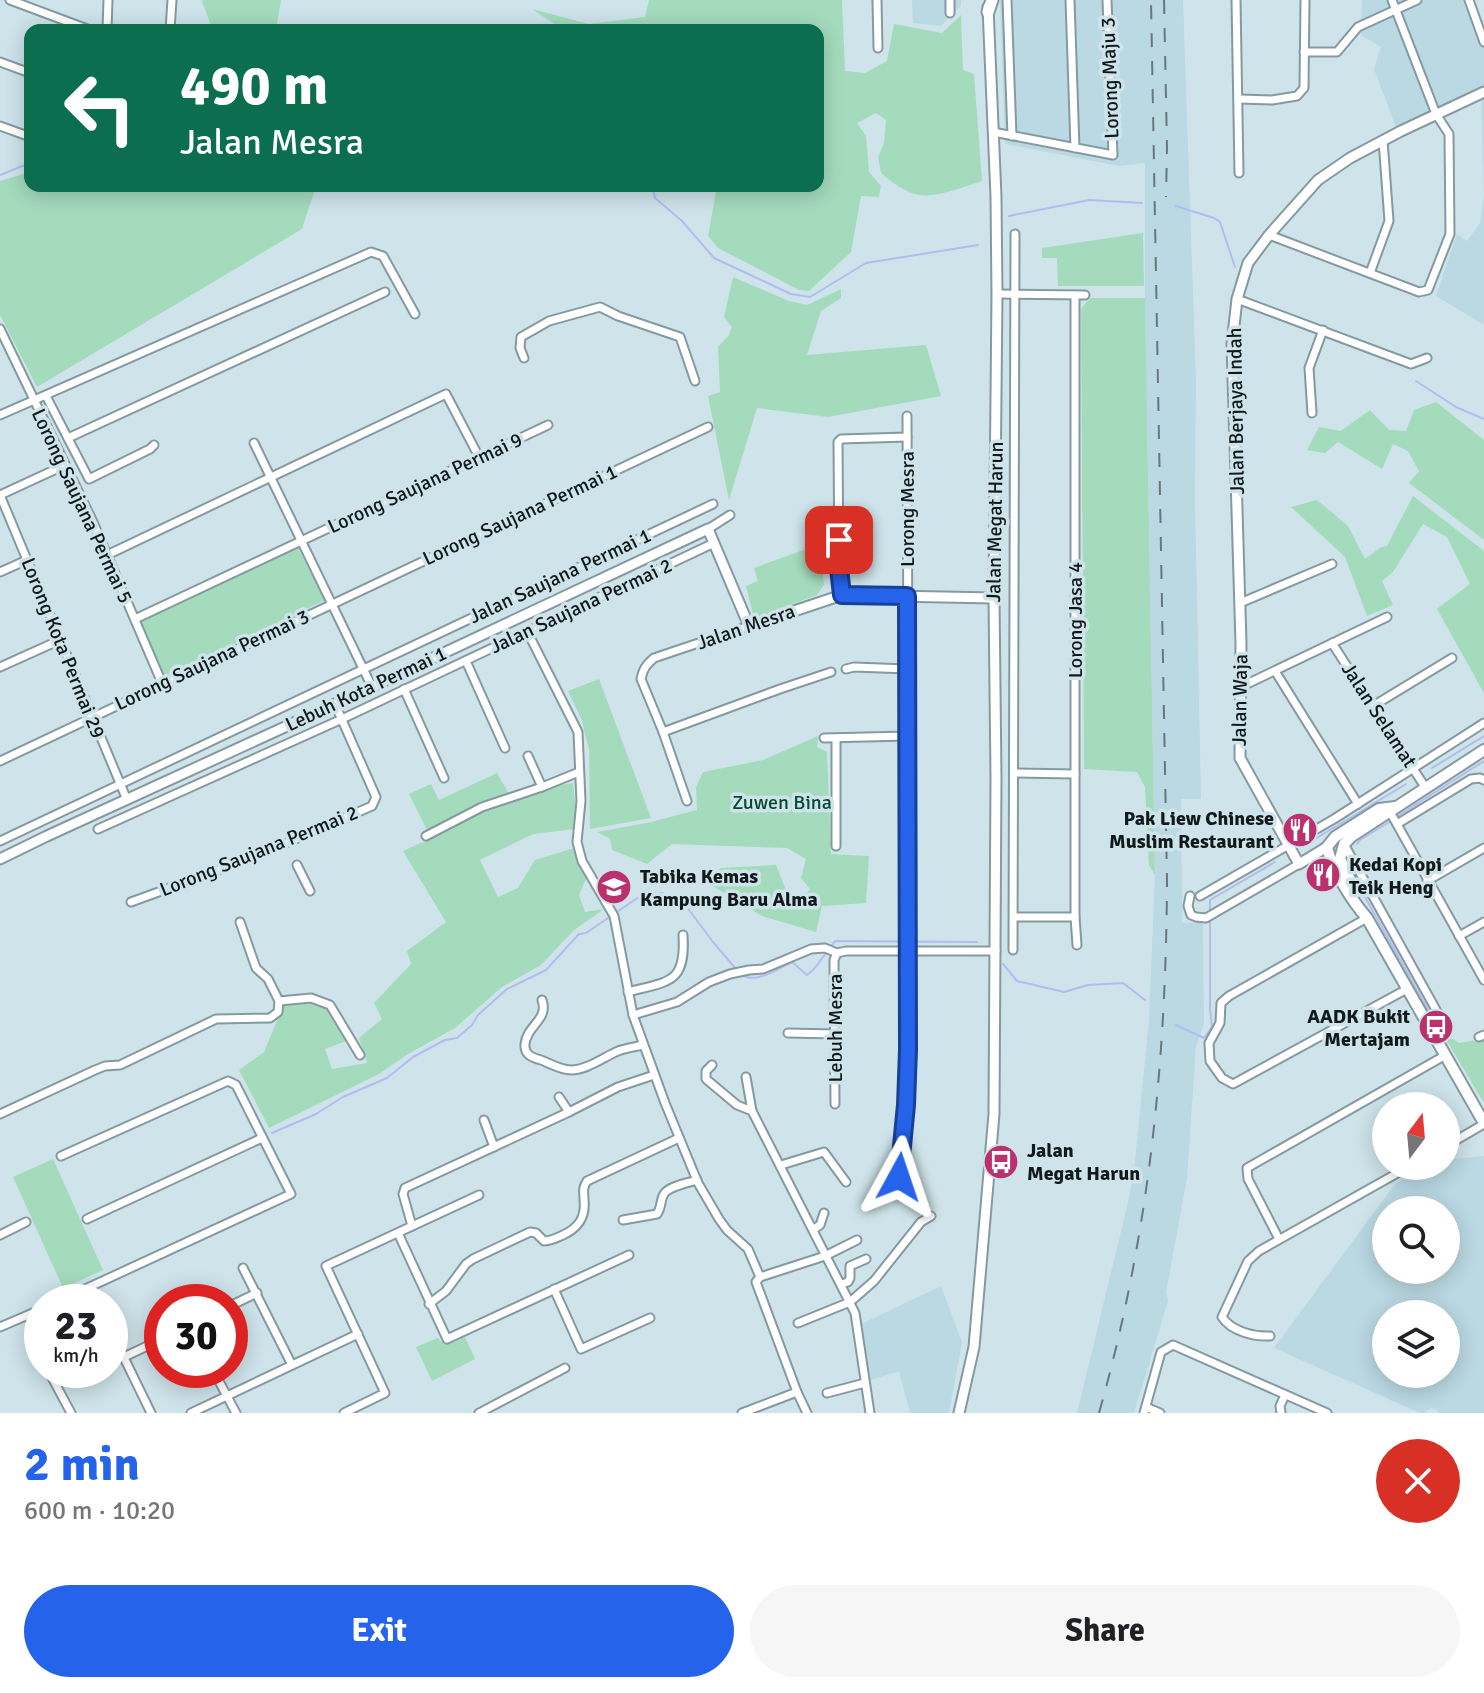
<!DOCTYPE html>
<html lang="en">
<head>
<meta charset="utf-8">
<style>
  :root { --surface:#fff; --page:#f6f6f6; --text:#202124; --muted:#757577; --accent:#2563eb }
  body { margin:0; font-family:Signika,sans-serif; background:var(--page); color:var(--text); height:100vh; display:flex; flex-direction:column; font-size:30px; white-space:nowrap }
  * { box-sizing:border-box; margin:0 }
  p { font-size:26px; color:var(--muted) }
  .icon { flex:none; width:44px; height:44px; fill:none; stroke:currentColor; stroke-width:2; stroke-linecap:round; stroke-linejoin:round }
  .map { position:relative; height:1413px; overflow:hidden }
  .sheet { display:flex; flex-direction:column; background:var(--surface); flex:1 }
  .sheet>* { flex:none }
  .top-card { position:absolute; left:24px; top:24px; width:800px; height:168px; border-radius:16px; box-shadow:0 4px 20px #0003; background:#0b6e4f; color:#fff; overflow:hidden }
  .needle { width:52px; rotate:16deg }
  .tools { position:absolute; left:1372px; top:1092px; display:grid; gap:16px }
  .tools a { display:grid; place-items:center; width:88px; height:88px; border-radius:50%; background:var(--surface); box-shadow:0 4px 20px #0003; font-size:40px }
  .speed { position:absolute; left:24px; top:1284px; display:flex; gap:16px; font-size:40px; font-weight:700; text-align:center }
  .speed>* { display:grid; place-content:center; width:104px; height:104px; border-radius:50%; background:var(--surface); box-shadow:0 4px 20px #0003; line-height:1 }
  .speed small { font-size:20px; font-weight:400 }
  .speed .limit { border:12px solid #d22; background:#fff; color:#111 }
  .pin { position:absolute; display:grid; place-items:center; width:68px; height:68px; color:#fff; margin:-34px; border-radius:16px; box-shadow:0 4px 12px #0006 }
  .me { position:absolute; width:88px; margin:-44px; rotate:5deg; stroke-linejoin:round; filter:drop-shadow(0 0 6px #0008) }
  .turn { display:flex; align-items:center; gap:28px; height:168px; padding:0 24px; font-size:36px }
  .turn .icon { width:104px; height:104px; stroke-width:2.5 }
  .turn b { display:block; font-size:56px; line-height:68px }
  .round { display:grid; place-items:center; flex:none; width:84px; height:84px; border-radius:42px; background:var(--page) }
  .summary { display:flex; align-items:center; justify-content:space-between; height:136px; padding:0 24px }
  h1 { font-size:48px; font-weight:800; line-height:60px; color:var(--accent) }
  .button { display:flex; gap:16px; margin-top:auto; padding:16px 24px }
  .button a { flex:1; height:92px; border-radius:48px; background:var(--accent); color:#fff; font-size:32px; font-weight:800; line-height:92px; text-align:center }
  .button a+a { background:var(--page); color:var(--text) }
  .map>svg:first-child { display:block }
  .built { fill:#bbd9e3; fill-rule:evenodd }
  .green { fill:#a4dbbd }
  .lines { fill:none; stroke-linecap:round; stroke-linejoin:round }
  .stream { stroke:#b1bdef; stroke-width:2 }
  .minor-casing { stroke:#859aa0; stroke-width:11 }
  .tertiary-casing { stroke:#859aa0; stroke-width:13 }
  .secondary-casing { stroke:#859aa0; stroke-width:14 }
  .primary-casing { stroke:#859aa0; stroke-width:15 }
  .minor { stroke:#fff; stroke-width:7 }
  .tertiary { stroke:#fff; stroke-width:9 }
  .secondary { stroke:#fff; stroke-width:10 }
  .primary { stroke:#fff; stroke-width:11 }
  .rail { stroke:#69777b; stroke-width:2; stroke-dasharray:14 14; stroke-linecap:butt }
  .route-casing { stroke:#184099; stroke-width:20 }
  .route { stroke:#2563eb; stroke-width:14 }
  .labels { text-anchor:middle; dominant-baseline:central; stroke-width:7; stroke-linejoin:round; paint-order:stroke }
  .street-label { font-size:20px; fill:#11191b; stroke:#cee4ea }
  .park-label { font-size:20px; fill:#024b30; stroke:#cee4ea }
  .poi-label { font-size:20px; font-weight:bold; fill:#11191b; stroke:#cee4ea; text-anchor:start }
</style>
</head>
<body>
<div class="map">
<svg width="1484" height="1413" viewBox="0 0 1484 1413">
  <rect width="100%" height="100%" fill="#cee4ea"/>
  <g class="built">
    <polygon points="912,0 961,0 961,6 941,26 913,23"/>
    <polygon points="1000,0 1183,0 1196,379 1195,500 1201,799 1181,799 1182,923 1203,922 1204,1023 1196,1046 1187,1178 1166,1293 1168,1301 1134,1413 1077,1413 1129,1198 1135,1161 1149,1020 1155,875 1145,298 1145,163 1119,166 1005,144"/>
    <polygon points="1362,0 1473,0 1484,29 1484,85 1396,127 1374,69 1381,47 1361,35"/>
    <polygon points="1481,100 1484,100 1484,325 1436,296 1457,234 1467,241 1480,223 1484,195"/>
    <path d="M1484,1156V1413H1437L1438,1411L1431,1408L1424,1413H1420L1274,1348L1395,1184L1425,1166H1446V1160ZM1386,1210H1446V1270H1386ZM1386,1314H1446V1374H1386Z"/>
    <polygon points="941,1286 962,1342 949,1413 910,1413 899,1371 868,1381 859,1325"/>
  </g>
  <g class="green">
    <polygon points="203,0 281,0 276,30 213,30 202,2"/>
    <path d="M649,0H842L845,71L865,73L887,61L894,24L942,33L961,15L963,70L974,74L982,181C966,186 936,198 920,195C905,193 892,182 881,173L878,157L884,143L886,120L876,113L857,123L866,136L869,172L881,186L879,197L861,196L851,252L809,291L799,290L718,248L708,236L717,186H818V30H563L532,9L589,24L645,17Z"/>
    <polygon points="30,172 30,186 316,186 302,229 37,387 0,315 0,181"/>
    <polygon points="1143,233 1144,286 1058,286 1057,258 1042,258 1042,248"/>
    <polygon points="733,277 789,301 807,305 841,289 841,298 821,311 807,355 926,345 941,396 828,417 757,408 729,500 708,396 720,392 718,347 729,335 732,327 724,317"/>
    <polygon points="1090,298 1145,298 1155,875 1149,865 1145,787 1137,772 1084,769 1081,309"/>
    <polygon points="1436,402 1484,440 1484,540 1409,483 1419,471 1408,451 1393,444 1382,469 1338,442 1325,453 1307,450 1319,427 1341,431 1370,410 1389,430 1406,431 1414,410"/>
    <polygon points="1413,496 1484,551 1484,693 1437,609 1470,584 1447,537 1423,524 1393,572 1382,581 1393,605 1367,616 1345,557 1291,507 1317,500 1348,526 1365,559 1381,547 1387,546"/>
    <polygon points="820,544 824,585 817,595 754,618 746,586 758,581 754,568"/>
    <polygon points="298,548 325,600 161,679 134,624"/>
    <polygon points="599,679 651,818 590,829 589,749 581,718 568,691"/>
    <polygon points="818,736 817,747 827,752 831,854 869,856 866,903 822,906 816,932 762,916 711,885 720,868 776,865 786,890 803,898 810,889 801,878 806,859 787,848 672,844 647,864 612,850 610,839 597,832 647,823 697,810 696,787 703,772 763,760"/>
    <polygon points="497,773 509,794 573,783 576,809 575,829 533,834 480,860 498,897 518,888 535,860 574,848 576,858 587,877 579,895 585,912 604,909 574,930 541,965 502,987 455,1028 408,1054 379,1074 269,1128 239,1070 264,1052 284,1004 311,1002 326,1007 346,1041 325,1049 332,1069 367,1063 359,1038 382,1019 374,1003 411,964 407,951 446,922 403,851 425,841 429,834 409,794 431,784 439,800"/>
    <polygon points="1451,1038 1459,1043 1484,1039 1484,1103 1447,1041"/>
    <polygon points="53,1159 103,1270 63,1288 13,1177"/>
    <polygon points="465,1337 475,1359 432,1381 416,1347 438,1338 440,1341 452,1343"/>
  </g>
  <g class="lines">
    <g class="stream">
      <polyline points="0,175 30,163"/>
      <polyline points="652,186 655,198 682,221 714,258 791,294 810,297 866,263 978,245"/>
      <polyline points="1176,206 1214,218 1220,222 1235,267"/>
      <polyline points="1009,216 1089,200 1142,203"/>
      <polyline points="1416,381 1456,407 1484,419"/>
      <polyline points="1432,768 1484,736"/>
      <polyline points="1399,815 1484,761"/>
      <polyline points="1357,844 1360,840 1389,822"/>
      <polyline points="1305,845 1406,784"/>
      <polyline points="1355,879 1436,1024"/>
      <polyline points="1210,912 1210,900 1275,862"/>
      <polyline points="830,948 835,941 977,942"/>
      <polyline points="1003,964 1017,981 1064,992 1088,985 1123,983 1145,1000"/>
      <path d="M740,974C756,985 777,969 792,962L807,975L814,969L826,953"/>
      <polyline points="1176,1025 1204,1038 1212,1027 1210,1009 1210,921"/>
      <polyline points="272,1133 316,1114 343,1097 387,1078 413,1057 445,1040 457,1038 472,1025 478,1015 507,989 546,970 579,934 586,933 639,897 663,893 683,902 713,942 736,969"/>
    </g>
    <defs>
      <g id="minor">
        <polyline points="10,0 90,30"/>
        <polyline points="877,0 878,48"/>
        <polyline points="950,0 950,13"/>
        <polyline points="1007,0 1012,136"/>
        <polyline points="1070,0 1075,148"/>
        <polyline points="1236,0 1239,173"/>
        <polyline points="1469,0 1484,42"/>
        <polyline points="107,30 108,0"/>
        <polyline points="170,30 172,0"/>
        <polyline points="1304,52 1337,52 1358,27 1417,0"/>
        <polyline points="0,62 30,73"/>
        <polyline points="1239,99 1272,100 1297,96 1304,88 1305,0"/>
        <polyline points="0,126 25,135"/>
        <polyline points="993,132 1113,155 1107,0"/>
        <polyline points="1269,235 1419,292 1428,290 1450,234 1449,134 1436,114 1392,0"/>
        <polyline points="1370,273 1389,221 1383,140"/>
        <polyline points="997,294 1085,295"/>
        <polyline points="1075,295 1075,917 1077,945"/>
        <polyline points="1237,299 1411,364 1427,358"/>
        <polyline points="0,329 92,520 162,683"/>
        <polyline points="524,358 520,348 521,337 549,321 600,307 618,316 680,337 695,381"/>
        <polyline points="46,396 89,479 150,449 154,445"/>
        <polyline points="1312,413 1309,368 1323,330"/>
        <polyline points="0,415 371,252 383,256 415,314"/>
        <polyline points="68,438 385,292"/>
        <polyline points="254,443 372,687"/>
        <polyline points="65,465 0,495 127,800"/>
        <polyline points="708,529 730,515"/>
        <polyline points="107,555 446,394 479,457"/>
        <polyline points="0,572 27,560"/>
        <polyline points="842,595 839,568 838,442 841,439 907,437"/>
        <polyline points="1240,603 1332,564"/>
        <polyline points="135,619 548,425"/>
        <polyline points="527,631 578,732 581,801 577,842 582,861 614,916 633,1015 665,1103 698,1183 719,1219 727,1230 748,1249 760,1277"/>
        <polyline points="1332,643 1425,787"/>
        <polyline points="466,661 505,748"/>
        <polyline points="0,667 60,640"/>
        <polyline points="846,669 854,667 908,669"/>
        <polyline points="1275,671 1358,804"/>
        <polyline points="1241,685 1249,683 1387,617"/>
        <polyline points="404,689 444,778"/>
        <polyline points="1373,706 1452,658"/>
        <polyline points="663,732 780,689 831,672"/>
        <polyline points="824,738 908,736"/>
        <polyline points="836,738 836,846"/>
        <polyline points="528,756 542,787 579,772"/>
        <polyline points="0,761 708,427"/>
        <polyline points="1014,773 1075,774"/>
        <path d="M687,801L663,732L641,679C643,669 646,665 654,658L749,626"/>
        <polyline points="1389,810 1484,980"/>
        <polyline points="1397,824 1471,779 1480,778 1484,780"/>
        <polyline points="98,829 342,719 714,543"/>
        <polyline points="426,836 482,807 542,787"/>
        <polyline points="0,841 713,504"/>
        <polyline points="1344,844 1445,1026 1432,1034"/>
        <polyline points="297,865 310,891"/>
        <polyline points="1427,881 1484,848"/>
        <polyline points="1190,896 1188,906 1191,915 1196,917 1206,918 1299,864"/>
        <polyline points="1200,896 1334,819 1484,723"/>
        <polyline points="131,902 252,858 372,806 376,797 335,704"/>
        <polyline points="1014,917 1075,917"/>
        <polyline points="1367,918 1229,996 1221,1003 1220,1023 1209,1043 1210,1061 1222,1078 1233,1084 1407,989"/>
        <polyline points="1459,936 1484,922"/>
        <polyline points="1013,950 1015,234"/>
        <path d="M628,992C669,981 686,984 683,935"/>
        <path d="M542,1000C549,1020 527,1025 525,1044C524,1055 533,1058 541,1060C551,1064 561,1070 571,1070C587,1070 604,1057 618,1051C626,1048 635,1047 643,1045"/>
        <polyline points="279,1001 311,998 330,1005 360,1055"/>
        <polyline points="633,1015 677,1002 709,982 730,974 749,970 763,969 811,949 825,948 837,953 846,951 996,951"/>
        <polyline points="788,1033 835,1034"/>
        <polyline points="1479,1037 1484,1035"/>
        <polyline points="712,1065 706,1071 706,1079 737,1105 752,1111 855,1313 870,1413"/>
        <polyline points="746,1077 752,1111"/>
        <polyline points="559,1097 569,1112 618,1087 654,1075"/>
        <polyline points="835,1104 834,960 837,953"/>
        <polyline points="0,1114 95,1070 105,1066 120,1065 216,1019 270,1018 278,1012 279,1001 268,979 256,968 240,922"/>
        <polyline points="484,1120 494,1147"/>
        <polyline points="1446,1146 1484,1124"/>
        <polyline points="781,1165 824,1152 846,1182"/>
        <polyline points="899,1177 907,1077 909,936 907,416"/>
        <polyline points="87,1219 262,1138"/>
        <path d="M623,1220L657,1214C662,1207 660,1200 664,1194C669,1186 688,1183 697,1180"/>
        <polyline points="412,1226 403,1194 405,1188 569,1112"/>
        <polyline points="814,1229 820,1225 824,1213"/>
        <polyline points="398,1233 447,1339 629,1255"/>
        <polyline points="0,1235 26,1222"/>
        <polyline points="1279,1239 1248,1179 1247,1168 1444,1056"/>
        <polyline points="243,1268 292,1365"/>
        <polyline points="841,1284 848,1282 850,1278 850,1266 866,1259"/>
        <polyline points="554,1289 581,1349 650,1318"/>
        <polyline points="57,1302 291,1194 236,1085 228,1081 61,1156"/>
        <path d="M429,1304L446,1291L466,1264L473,1259L530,1232L536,1233L544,1241C551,1241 556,1238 563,1235C578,1228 586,1218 584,1200C584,1191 582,1189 587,1181L679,1138"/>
        <polyline points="230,1306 257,1293"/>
        <polyline points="798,1323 850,1302 874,1281 921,1222 931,1216"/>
        <polyline points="0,1327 42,1309"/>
        <polyline points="110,1329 151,1413"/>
        <path d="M1270,1336C1254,1337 1231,1331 1222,1317L1248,1261L1259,1251L1410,1166"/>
        <polyline points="124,1357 162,1339"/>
        <polyline points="48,1370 71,1413"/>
        <polyline points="213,1370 236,1413"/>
        <polyline points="827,1393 865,1383"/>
        <polyline points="1146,1407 1160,1413"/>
        <polyline points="191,1413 358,1334"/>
        <polyline points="344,1413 385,1393 326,1266 479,1195"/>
        <polyline points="479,1413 565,1368"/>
        <polyline points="742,1413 797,1392"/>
        <polyline points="807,1413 797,1392 756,1282 760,1277 825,1256 857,1240"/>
        <polyline points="1144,1413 1161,1352 1173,1345 1327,1413"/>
        <polyline points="1281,1413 1280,1406 1285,1395"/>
      </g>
      <g id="tertiary">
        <polyline points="1327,847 1299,864 1240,758 1241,643 1232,344 1237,299 1248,263 1269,235 1318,180 1350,158 1401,131 1484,92"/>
        <polyline points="0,859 47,836 335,704 708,529 749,626 842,595 994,598"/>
        <polyline points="959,1413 974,1347 994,1114 996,778 994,598 997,294 996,197 988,7"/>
      </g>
      <g id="secondary">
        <path d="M1395,807L1379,809L1335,837L1327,847C1332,869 1352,901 1367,918L1484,1123"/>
        <polyline points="1356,892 1340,859 1344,844 1352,836 1484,750"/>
      </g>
      <polyline id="primary" points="988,12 992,0"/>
    </defs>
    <use href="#minor" class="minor-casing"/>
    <use href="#tertiary" class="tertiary-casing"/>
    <use href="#secondary" class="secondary-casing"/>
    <use href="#primary" class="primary-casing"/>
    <use href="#minor" class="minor"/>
    <use href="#tertiary" class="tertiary"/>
    <use href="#secondary" class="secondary"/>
    <use href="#primary" class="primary"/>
    <g class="rail">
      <polyline points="1164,0 1167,148 1166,197"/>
      <path d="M1099,1413C1149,1236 1166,1064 1167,881L1151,0"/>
    </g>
  </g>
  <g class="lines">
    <defs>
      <polyline id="route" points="839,540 839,568 842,595 907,596 908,1050 906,1105 899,1177"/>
    </defs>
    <use href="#route" class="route-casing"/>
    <use href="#route" class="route"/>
  </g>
  <defs>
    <symbol id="restaurant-disc" viewBox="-11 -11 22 22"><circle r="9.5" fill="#ba316d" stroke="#cee4ea"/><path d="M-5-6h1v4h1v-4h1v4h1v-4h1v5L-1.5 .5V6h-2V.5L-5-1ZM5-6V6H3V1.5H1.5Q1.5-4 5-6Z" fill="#fff"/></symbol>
    <symbol id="school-disc" viewBox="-11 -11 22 22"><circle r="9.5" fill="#ba316d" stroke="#cee4ea"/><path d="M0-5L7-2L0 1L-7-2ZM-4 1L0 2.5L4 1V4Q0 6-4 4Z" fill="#fff"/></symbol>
    <symbol id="bus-disc" viewBox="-11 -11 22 22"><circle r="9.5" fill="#ba316d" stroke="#cee4ea"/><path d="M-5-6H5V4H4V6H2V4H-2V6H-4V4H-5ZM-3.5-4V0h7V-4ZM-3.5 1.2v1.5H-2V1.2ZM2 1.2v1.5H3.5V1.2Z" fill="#fff"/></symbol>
  </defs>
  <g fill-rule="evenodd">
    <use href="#restaurant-disc" x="1280" y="810" width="40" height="40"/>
    <use href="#restaurant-disc" x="1303" y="855" width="40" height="40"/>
    <use href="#school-disc" x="594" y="867" width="40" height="40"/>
    <use href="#bus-disc" x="1416" y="1007" width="40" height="40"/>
    <use href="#bus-disc" x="981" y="1142" width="40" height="40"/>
  </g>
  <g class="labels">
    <g class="street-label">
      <text transform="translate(1110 78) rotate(-92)">Lorong Maju 3</text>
      <text transform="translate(1236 411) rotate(-91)">Jalan Berjaya Indah</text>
      <text transform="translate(425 483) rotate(-25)">Lorong Saujana Permai 9</text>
      <text transform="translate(82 506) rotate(65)">Lorong Saujana Permai 5</text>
      <text transform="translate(907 509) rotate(-90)">Lorong Mesra</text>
      <text transform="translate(520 515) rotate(-25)">Lorong Saujana Permai 1</text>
      <text transform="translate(995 522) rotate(-89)">Jalan Megat Harun</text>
      <text transform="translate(560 576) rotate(-25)">Jalan Saujana Permai 1</text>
      <text transform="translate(581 606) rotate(-25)">Jalan Saujana Permai 2</text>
      <text transform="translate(1075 620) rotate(-90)">Lorong Jasa 4</text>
      <text transform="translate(746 627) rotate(-19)">Jalan Mesra</text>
      <text transform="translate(63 648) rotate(68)">Lorong Kota Permai 29</text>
      <text transform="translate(212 660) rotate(-25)">Lorong Saujana Permai 3</text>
      <text transform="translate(366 689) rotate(-25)">Lebuh Kota Permai 1</text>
      <text transform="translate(1240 700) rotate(-89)">Jalan Waja</text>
      <text transform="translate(1379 715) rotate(57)">Jalan Selamat</text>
      <text transform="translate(259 851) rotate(-22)">Lorong Saujana Permai 2</text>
      <text transform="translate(835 1028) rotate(-90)">Lebuh Mesra</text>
    </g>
    <g class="park-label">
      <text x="782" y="802">Zuwen Bina</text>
    </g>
    <g class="poi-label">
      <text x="1274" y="818" text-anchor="end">Pak Liew Chinese<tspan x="1274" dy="23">Muslim Restaurant</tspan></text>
      <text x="1349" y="864">Kedai Kopi<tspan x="1349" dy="23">Teik Heng</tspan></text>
      <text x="640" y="876">Tabika Kemas<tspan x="640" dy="23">Kampung Baru Alma</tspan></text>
      <text x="1410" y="1016" text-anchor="end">AADK Bukit<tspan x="1410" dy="23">Mertajam</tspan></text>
      <text x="1027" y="1150">Jalan<tspan x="1027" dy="23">Megat Harun</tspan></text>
    </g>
  </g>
</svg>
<div class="tools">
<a><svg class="needle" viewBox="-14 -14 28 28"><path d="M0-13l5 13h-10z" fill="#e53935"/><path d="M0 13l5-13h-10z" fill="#757577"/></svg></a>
<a><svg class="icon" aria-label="search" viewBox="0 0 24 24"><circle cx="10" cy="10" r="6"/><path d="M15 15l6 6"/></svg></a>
<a><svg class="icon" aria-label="layers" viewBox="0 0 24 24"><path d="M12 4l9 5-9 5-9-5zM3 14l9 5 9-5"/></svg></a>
</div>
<div class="speed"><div>23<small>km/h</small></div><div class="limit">30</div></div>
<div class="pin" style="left:839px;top:540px;background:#d93025"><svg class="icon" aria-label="arrive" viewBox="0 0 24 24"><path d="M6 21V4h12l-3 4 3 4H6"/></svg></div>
<svg class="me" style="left:899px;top:1177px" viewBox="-20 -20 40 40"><path d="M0-17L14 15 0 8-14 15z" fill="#2563eb" stroke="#fff" stroke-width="4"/></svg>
<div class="top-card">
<div class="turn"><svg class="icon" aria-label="left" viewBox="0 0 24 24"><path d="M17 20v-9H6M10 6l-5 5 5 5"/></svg><div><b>490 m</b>Jalan Mesra</div></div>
</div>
</div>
<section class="sheet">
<div class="summary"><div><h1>2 min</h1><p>600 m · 10:20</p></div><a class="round" style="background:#d93025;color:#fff"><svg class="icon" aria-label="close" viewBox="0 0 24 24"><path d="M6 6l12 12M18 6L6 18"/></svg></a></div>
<div class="button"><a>Exit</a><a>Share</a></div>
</section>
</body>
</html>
